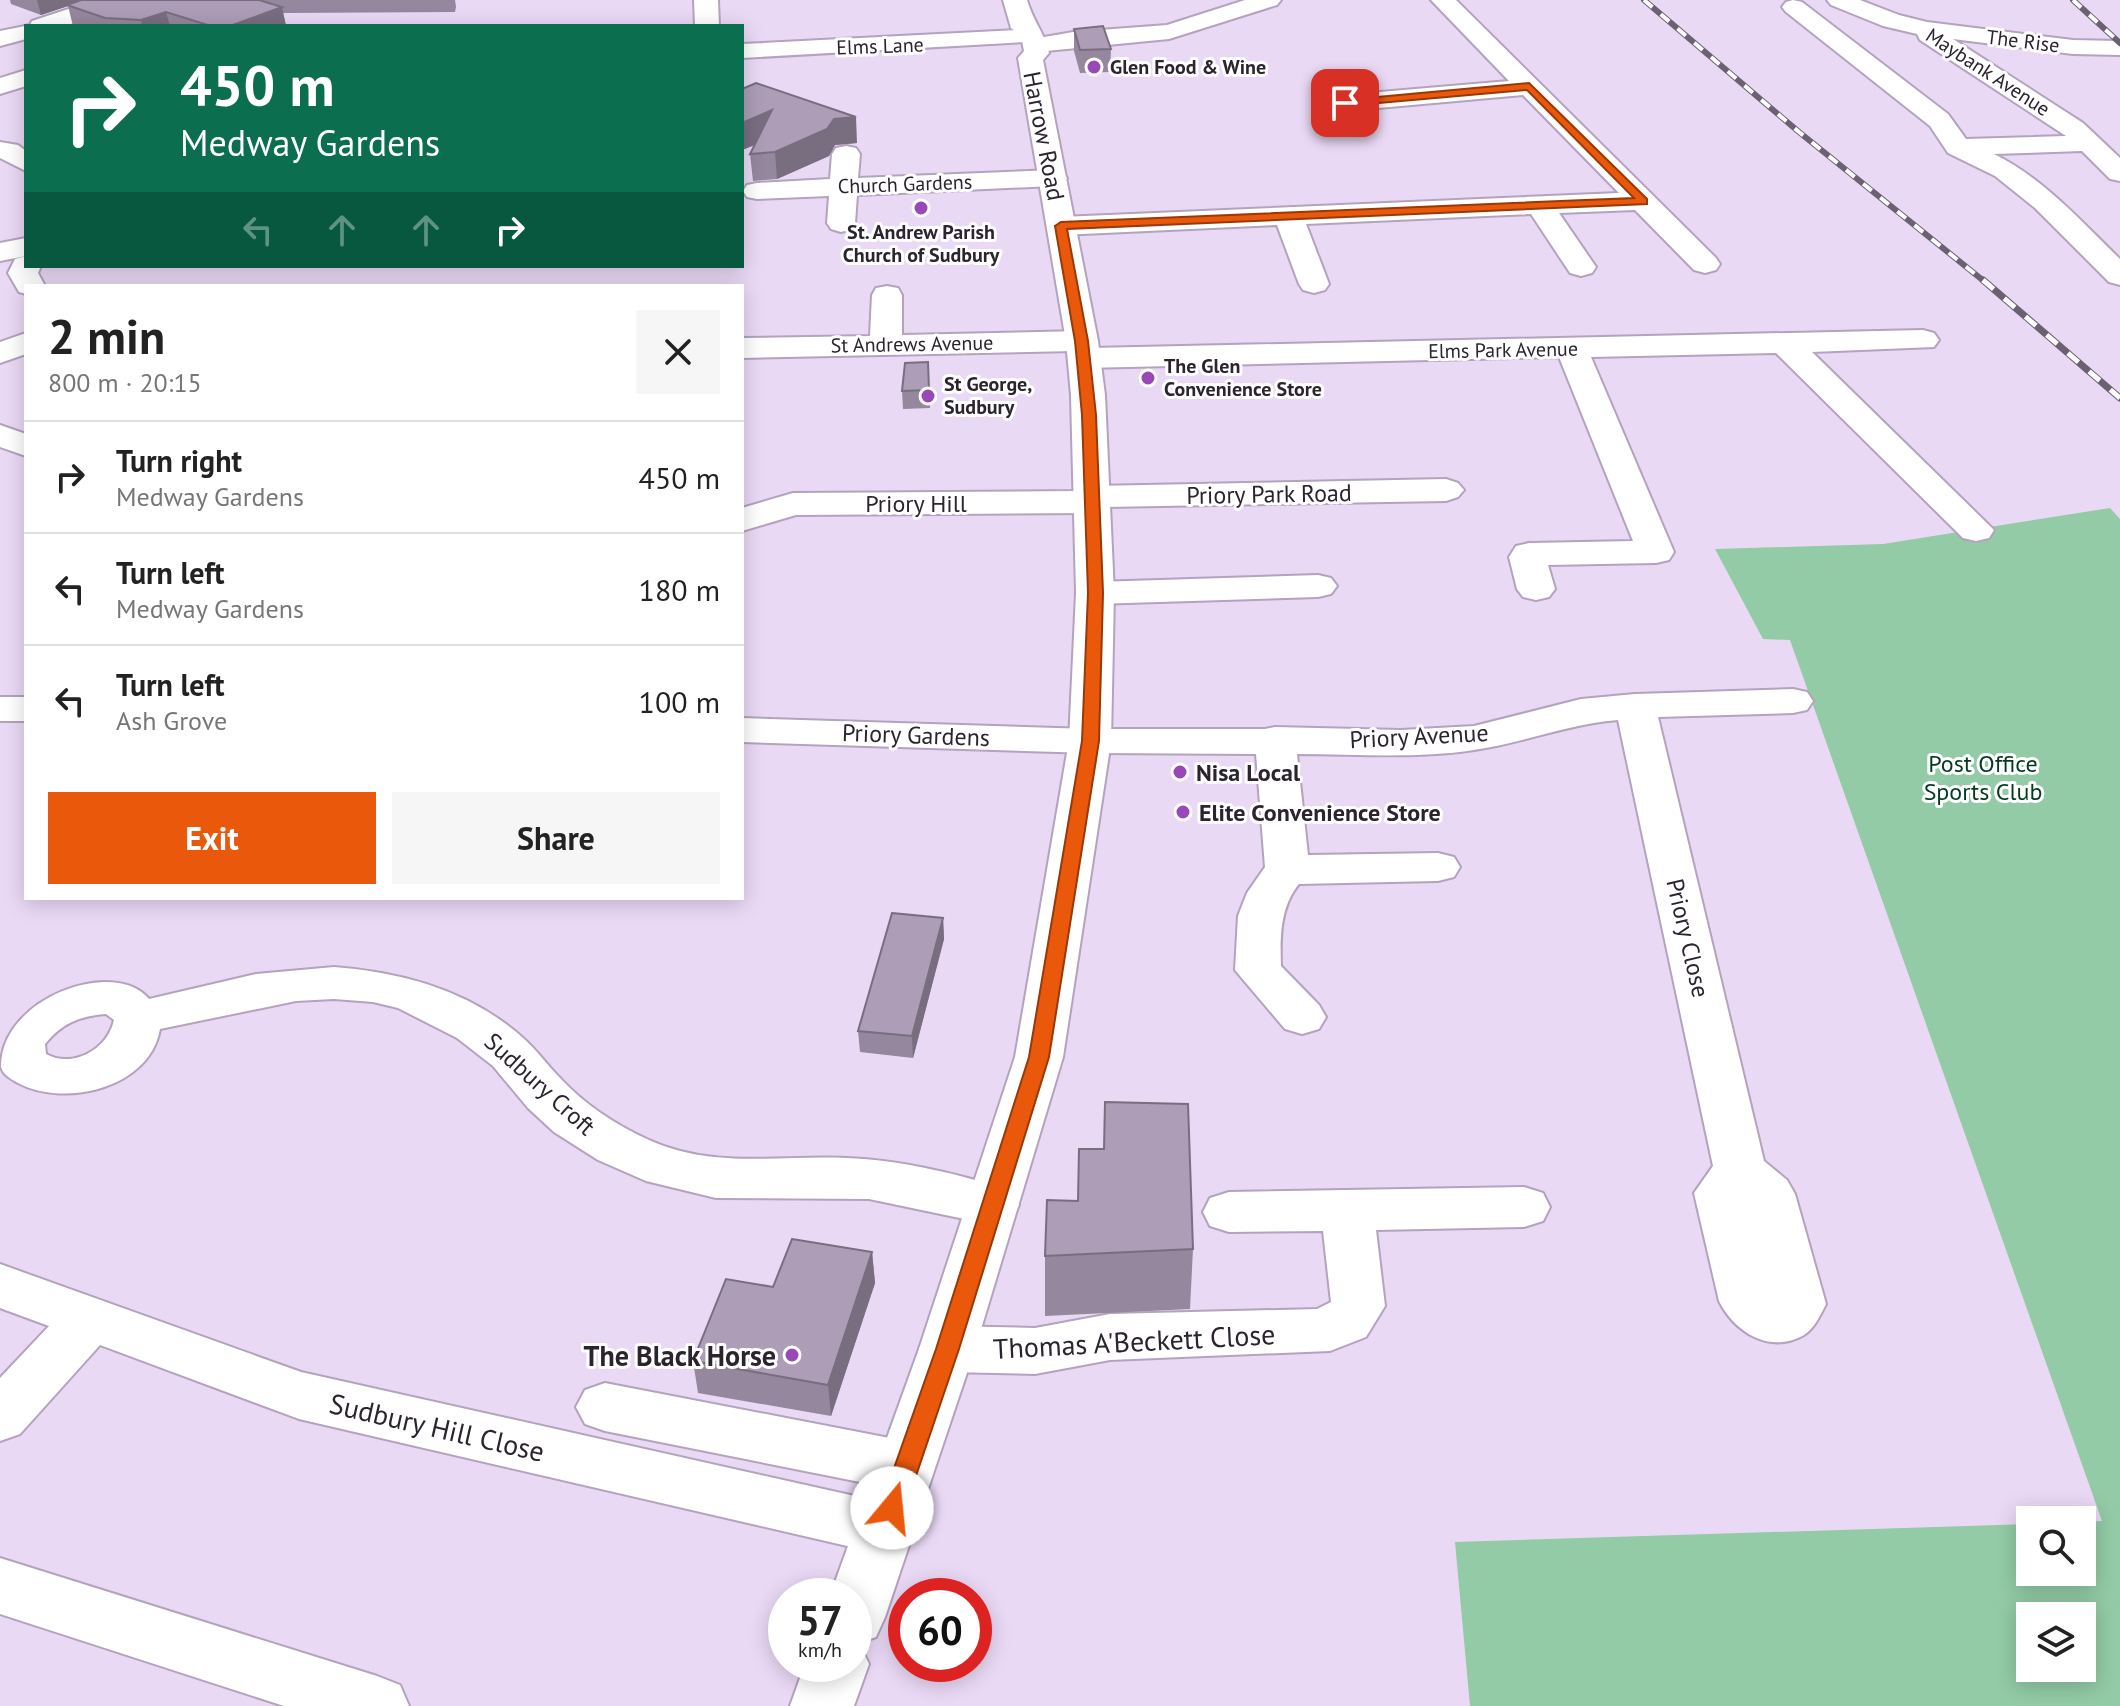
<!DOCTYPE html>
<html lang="en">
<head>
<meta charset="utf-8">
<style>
  :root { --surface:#fff; --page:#f6f6f6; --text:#222; --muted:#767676; --line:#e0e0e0; --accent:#ea580c }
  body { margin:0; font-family:"PT Sans",sans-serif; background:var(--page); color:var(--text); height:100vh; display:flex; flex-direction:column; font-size:30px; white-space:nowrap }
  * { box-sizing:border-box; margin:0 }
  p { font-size:26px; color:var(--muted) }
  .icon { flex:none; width:44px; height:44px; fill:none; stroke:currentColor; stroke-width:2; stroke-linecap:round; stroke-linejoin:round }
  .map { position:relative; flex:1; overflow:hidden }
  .side { position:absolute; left:24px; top:284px; width:720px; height:616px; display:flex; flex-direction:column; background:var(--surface); border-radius:0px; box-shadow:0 4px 20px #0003 }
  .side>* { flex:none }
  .hud { position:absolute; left:24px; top:24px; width:720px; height:244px; border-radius:0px; box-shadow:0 4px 20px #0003; background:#0b6e4f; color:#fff; overflow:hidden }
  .controls { position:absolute; left:2016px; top:1506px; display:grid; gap:16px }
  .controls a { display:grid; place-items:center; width:80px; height:80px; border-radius:0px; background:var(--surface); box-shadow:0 4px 20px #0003; font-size:40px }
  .speed { position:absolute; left:768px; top:1578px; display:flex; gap:16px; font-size:40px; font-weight:700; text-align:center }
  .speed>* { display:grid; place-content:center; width:104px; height:104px; border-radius:50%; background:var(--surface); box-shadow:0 4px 20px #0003; line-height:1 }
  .speed small { font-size:20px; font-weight:400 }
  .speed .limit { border:12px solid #d22; background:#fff; color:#111 }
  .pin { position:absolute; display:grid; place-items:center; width:68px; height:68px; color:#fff; margin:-34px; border-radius:16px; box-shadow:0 4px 12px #0006 }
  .me { position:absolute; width:88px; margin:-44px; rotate:17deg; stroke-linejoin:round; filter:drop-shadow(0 0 6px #0008) }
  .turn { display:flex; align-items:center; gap:28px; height:168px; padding:0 24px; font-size:36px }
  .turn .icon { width:104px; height:104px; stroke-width:2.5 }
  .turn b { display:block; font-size:56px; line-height:68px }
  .lanes { display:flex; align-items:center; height:76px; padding:0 24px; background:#0003; justify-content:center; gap:40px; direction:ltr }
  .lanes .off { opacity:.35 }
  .round { display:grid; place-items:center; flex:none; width:84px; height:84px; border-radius:0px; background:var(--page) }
  .summary { display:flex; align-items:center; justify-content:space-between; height:136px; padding:0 24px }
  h1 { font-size:48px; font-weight:800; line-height:60px }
  .action { display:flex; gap:16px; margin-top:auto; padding:16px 24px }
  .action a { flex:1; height:92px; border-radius:0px; background:var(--accent); color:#fff; font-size:32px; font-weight:800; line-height:92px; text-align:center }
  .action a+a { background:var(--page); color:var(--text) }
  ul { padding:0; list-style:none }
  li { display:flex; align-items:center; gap:24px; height:112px; padding:0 24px; border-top:2px solid var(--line) }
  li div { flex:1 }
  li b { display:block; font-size:30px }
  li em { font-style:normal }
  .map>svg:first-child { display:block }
  .green { fill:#92cba5; fill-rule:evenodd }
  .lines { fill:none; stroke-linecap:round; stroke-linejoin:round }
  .minor-casing { stroke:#b3a3bd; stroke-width:4 }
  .major-casing { stroke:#b3a3bd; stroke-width:4 }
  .minor { fill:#fff; fill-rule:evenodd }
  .major { fill:#fff; fill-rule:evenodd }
  .rail-far1-casing { stroke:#6b6172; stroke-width:6 }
  .rail-casing { stroke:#6b6172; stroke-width:7 }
  .rail-far1 { stroke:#fff; stroke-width:4; stroke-dasharray:11; stroke-linecap:butt }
  .rail { stroke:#fff; stroke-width:5; stroke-dasharray:14; stroke-linecap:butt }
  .wall { fill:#95879d }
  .shaded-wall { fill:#796e80 }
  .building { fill:#ad9db7; stroke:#796e80; stroke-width:2 }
  .route { fill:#ea580c; stroke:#983908; stroke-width:2 }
  .poi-dot { fill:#9948b8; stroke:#fff; stroke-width:3 }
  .labels { text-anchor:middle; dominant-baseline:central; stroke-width:6; stroke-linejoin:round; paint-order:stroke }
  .far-street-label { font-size:20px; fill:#2b242f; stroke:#fff }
  .far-poi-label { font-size:20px; font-weight:bold; fill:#2b242f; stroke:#fff; text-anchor:start }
  .street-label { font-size:24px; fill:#2b242f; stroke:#fff }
  .park-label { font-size:24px; fill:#043b20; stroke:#fff }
  .poi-label { font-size:24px; font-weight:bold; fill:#2b242f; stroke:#fff; text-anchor:start }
  .near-street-label { font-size:28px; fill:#2b242f; stroke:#fff }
  .near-poi-label { font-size:28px; font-weight:bold; fill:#2b242f; stroke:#fff; text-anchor:end }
</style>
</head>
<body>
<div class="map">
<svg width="2120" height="1706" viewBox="0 0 2120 1706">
  <rect width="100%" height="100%" fill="#ead9f5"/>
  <path class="green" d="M2110,508L2120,519V1706H1470L1455,1542L2030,1524V1572H2082V1522L2102,1521L1790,640L1763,639L1715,549L1883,544ZM2030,1616H2082V1668H2030Z"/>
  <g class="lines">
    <defs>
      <g id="minor">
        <polygon points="694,0 718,0 719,26 695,26"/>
        <polygon points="1245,0 1281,0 1277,5 1169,39 1036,52 1027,50 1024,45 1026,42 742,58 742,44 1017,30 1026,32 1029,37 1027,40 1073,32 1167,25"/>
        <polygon points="1431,0 1456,0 1716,258 1720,264 1716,270 1705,273 1694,270 1635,210 1559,213 1596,267 1592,273 1581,276 1570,273 1531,214 1306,224 1329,284 1325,290 1314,293 1303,290 1299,284 1277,225 1061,235 1051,232 1047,226 1051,220 1061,217 1619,193 1523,95 1345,111 1336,109 1332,103 1336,97 1345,95 1509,81"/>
        <path d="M1793,0L1802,2L1948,114L1966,139L2066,136L1920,40L1917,34L1883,26L1831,5L1827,0H1860L1899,15L1927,22L2073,40L2120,41V55L2073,54L1953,39L2083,123L2120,158V181L2110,179L2082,151L1994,154C2043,178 2081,221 2120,259V285L2109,282L2035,208L1995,176L1948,153L1930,126L1786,12L1782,7L1786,2Z"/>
        <polygon points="26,70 26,86 0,94 0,78"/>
        <polygon points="0,142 18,145 26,151 26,171 0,158"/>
        <polygon points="846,146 856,148 860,154 858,178 1053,170 1063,172 1067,178 1063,184 1053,186 857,195 855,223 851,229 841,232 831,229 827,223 829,196 757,199 747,197 743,191 747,185 757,183 830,179 832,154 836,148"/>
        <polygon points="26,238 26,256 0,261 0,243"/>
        <polygon points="26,256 26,266 41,266 38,273 45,286 26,286 26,294 19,292 8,273 15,259"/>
        <polygon points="887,286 898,288 902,295 902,335 1082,331 1093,334 1098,341 1091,348 1923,330 1934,333 1939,340 1934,347 1812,352 1994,530 1989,538 1976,541 1963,538 1776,353 1591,357 1674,552 1669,560 1656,563 1548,565 1555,589 1549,597 1536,600 1523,597 1517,589 1509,557 1516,546 1529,543 1633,541 1559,357 1084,368 1073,365 1068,358 1075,351 742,358 742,338 870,336 872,295 876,288"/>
        <polygon points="26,333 26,354 0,363 0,342"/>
        <polygon points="0,425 26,434 26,456 0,447"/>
        <polygon points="1446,479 1458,483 1464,490 1458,497 1446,501 1107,507 1093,513 796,515 742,531 742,508 793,493 1078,491 1092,486"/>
        <polygon points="1318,575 1331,578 1337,586 1331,594 1318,597 1095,604 1082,601 1076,593 1082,585 1095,582"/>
        <path d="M1793,689L1807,692L1813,701L1807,710L1793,713L1658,717L1764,1161L1787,1180L1795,1194L1826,1304C1821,1314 1814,1329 1804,1335C1769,1355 1734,1331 1719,1301L1694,1193L1713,1166L1618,720C1568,724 1523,743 1474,750C1417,759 1355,754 1297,754L1308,855L1438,853L1454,857L1460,867L1454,877L1438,881L1299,884C1280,907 1280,937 1281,966L1319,1005L1326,1017L1319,1029L1302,1034L1285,1029L1235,970L1238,916L1247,893L1265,867L1256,754L1090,753L742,742V718L1090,729H1265L1275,727L1401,730L1474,726L1581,699L1635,694Z"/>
        <rect x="0" y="697" width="26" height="24"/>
        <path d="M334,967C402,972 471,991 523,1038C537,1050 547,1065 560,1078C585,1105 616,1125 649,1140C712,1169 779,1155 846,1158C901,1160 959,1174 1012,1191L1019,1205L1012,1219L993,1225L869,1199L716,1198L646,1181L598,1160L554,1132L528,1108L493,1066L457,1038L398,1008L373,1002L334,999L296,1001L160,1029C150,1088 65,1108 18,1083C11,1079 3,1075 1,1067C0,998 115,957 149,999L256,974ZM106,1014L114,1020C108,1049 73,1069 46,1054L45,1044C62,1023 80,1016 106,1014Z"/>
        <polygon points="1524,1187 1543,1193 1550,1207 1543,1221 1524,1227 1376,1230 1385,1306 1366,1337 1330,1351 1110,1360 1035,1374 947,1372 927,1365 919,1349 927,1333 947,1326 1035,1328 1110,1314 1317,1309 1331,1302 1323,1231 1229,1232 1210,1226 1203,1212 1210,1198 1229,1192"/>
        <polygon points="0,1264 301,1372 886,1503 907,1510 916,1529 907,1548 886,1555 299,1419 100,1345 20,1434 0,1441 0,1378 49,1326 0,1308"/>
        <polygon points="605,1383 905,1441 926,1448 934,1466 926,1484 905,1491 605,1431 585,1424 576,1407 585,1390"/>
        <polygon points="0,1558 377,1676 400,1685 409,1706 284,1706 0,1614"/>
      </g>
      <g id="major">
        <polygon points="96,0 132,0 128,5 65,26 26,26 26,39 0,46 0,31 30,25 32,21"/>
        <path d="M1003,0H1027C1033,21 1044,32 1049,53L1043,60L1098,341L1105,395L1114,593L1111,741L1063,1057L975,1349L885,1617L876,1637L859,1643L869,1664L854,1706H790L805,1664H854V1596H830L919,1349L1015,1057L1069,741L1076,593L1071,395L1066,341L1018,58L1024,51L1021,36L1011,28Z"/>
      </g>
    </defs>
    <use href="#minor" class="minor-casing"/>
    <use href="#major" class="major-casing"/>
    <use href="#minor" class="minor"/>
    <use href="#major" class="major"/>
    <defs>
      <g id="rail-far1">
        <polyline points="1644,0 1799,132 1985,282"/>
        <polyline points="2073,0 2120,43"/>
      </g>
      <polyline id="rail" points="1983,280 2120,398"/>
    </defs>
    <use href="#rail-far1" class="rail-far1-casing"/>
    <use href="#rail" class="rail-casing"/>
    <use href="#rail-far1" class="rail-far1"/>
    <use href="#rail" class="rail"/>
  </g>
  <g class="wall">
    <polygon points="10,0 455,0 456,7 455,12 283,13 286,26 73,26 68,6 41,15 11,4"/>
    <polygon points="1074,29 1111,49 1110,72 1080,73 1074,51"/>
    <polygon points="756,83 857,143 835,145 829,156 777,179 753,181 750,154 755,145 742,150"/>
    <polygon points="928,362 930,408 903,409 902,391"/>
    <polygon points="943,918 944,939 913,1058 860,1052 858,1031"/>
    <polygon points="1105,1102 1193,1249 1190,1309 1045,1316 1045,1256 1078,1201 1104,1149"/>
    <polygon points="872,1252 875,1283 831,1416 698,1393 693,1361"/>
  </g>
  <g class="shaded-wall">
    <polygon points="37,0 87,0 67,5 68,6 41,15"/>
    <polygon points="282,7 286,26 230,26"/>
    <polygon points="166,12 170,26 142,26 141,20"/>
    <polygon points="772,110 774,137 742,150 742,123"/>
    <polygon points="856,117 857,143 835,145 829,156 777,179 775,152 834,119"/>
    <polygon points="943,918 944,939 913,1058 912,1036"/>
    <polygon points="872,1252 875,1283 831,1416 828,1385"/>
  </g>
  <g class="building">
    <polygon points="81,0 259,0 282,7 230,26 211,26 166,12 141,20 105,18 67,5"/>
    <polygon points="1103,26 1111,49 1080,50 1074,29"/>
    <polygon points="756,83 856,117 834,119 827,129 775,152 750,154 772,110 742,123 742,89"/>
    <polygon points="928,362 929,390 902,391 905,363"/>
    <polygon points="892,913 943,918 912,1036 858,1031"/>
    <polygon points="1105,1102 1188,1104 1193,1249 1045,1256 1047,1200 1078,1201 1079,1149 1104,1149"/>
    <polygon points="792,1239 872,1252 828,1385 693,1361 726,1279 773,1287"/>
  </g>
  <polygon class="route" points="1529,83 1647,199 1647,204 1067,229 1088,341 1096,415 1103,593 1099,741 1049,1057 959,1349 905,1508 901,1516 892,1519 884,1516 880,1508 936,1349 1029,1057 1082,741 1088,593 1082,415 1075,341 1055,226 1061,222 1634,198 1527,90 1345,106 1340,103 1345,100"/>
  <g class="poi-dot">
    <circle cx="1094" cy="67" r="8"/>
    <circle cx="921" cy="208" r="8"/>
    <circle cx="1148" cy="378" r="8"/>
    <circle cx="928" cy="396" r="8"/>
    <circle cx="1180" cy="772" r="8"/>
    <circle cx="1183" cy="812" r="8"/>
    <circle cx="792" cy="1355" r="8"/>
  </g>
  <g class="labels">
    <g class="far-street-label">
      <text transform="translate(2023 41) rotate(7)">The Rise</text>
      <text transform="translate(880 46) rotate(-2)">Elms Lane</text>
      <text transform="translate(1988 72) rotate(33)">Maybank Avenue</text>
      <text transform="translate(905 184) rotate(-2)">Church Gardens</text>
      <text transform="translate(912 344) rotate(-1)">St Andrews Avenue</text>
      <text transform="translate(1503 350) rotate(-1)">Elms Park Avenue</text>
    </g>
    <g class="far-poi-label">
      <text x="1110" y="67">Glen Food &amp; Wine</text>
      <text x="921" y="232" text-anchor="middle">St. Andrew Parish<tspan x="921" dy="23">Church of Sudbury</tspan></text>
      <text x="1164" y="366">The Glen<tspan x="1164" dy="23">Convenience Store</tspan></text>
      <text x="944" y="384">St George,<tspan x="944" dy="23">Sudbury</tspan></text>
    </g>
    <g class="street-label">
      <text transform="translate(1044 136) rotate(79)">Harrow Road</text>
      <text transform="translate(1269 494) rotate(-1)">Priory Park Road</text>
      <text x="916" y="503">Priory Hill</text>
      <text transform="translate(916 735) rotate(2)">Priory Gardens</text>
      <text transform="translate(1419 736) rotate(-3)">Priory Avenue</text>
      <text transform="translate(1688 938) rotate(77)">Priory Close</text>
      <text transform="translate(540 1084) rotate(42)">Sudbury Croft</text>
    </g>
    <g class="park-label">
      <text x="1983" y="763">Post Office<tspan x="1983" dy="28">Sports Club</tspan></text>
    </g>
    <g class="poi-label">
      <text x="1196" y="772">Nisa Local</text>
      <text x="1199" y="812">Elite Convenience Store</text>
    </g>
    <g class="near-street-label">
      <text transform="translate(1134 1341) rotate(-3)">Thomas A'Beckett Close</text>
      <text transform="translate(437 1427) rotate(13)">Sudbury Hill Close</text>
    </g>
    <g class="near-poi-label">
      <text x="776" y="1355">The Black Horse</text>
    </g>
  </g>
</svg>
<div class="controls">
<a><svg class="icon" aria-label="search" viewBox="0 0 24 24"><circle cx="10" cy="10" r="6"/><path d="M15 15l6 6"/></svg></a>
<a><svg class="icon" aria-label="layers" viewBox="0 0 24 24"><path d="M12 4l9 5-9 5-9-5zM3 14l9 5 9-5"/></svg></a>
</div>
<div class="speed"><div>57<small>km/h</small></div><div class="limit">60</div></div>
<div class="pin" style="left:1345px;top:103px;background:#d93025"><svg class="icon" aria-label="arrive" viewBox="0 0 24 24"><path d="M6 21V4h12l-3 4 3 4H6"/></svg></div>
<svg class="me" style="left:892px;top:1508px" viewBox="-20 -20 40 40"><circle r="19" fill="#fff"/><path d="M0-13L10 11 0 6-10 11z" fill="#ea580c"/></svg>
<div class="hud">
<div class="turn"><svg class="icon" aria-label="right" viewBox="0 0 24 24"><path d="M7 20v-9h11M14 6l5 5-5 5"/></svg><div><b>450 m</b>Medway Gardens</div></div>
<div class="lanes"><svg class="icon off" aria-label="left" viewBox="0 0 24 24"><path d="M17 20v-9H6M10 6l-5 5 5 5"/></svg><svg class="icon off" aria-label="ahead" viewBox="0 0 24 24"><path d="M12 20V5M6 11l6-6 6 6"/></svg><svg class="icon off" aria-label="ahead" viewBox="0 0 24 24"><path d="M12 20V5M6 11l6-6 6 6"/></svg><svg class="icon" aria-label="right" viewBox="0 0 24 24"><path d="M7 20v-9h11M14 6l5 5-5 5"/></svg></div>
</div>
<section class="side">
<div class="summary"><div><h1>2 min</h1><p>800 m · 20:15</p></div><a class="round"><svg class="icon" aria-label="close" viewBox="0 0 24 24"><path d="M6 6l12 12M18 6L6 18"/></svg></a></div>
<ul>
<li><svg class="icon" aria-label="right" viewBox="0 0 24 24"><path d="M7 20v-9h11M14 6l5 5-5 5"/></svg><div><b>Turn right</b><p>Medway Gardens</p></div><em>450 m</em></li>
<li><svg class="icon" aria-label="left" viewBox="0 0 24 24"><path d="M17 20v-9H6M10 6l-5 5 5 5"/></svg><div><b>Turn left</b><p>Medway Gardens</p></div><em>180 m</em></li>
<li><svg class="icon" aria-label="left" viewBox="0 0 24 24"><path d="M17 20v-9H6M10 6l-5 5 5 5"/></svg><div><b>Turn left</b><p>Ash Grove</p></div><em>100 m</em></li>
</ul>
<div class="action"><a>Exit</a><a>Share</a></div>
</section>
</div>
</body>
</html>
